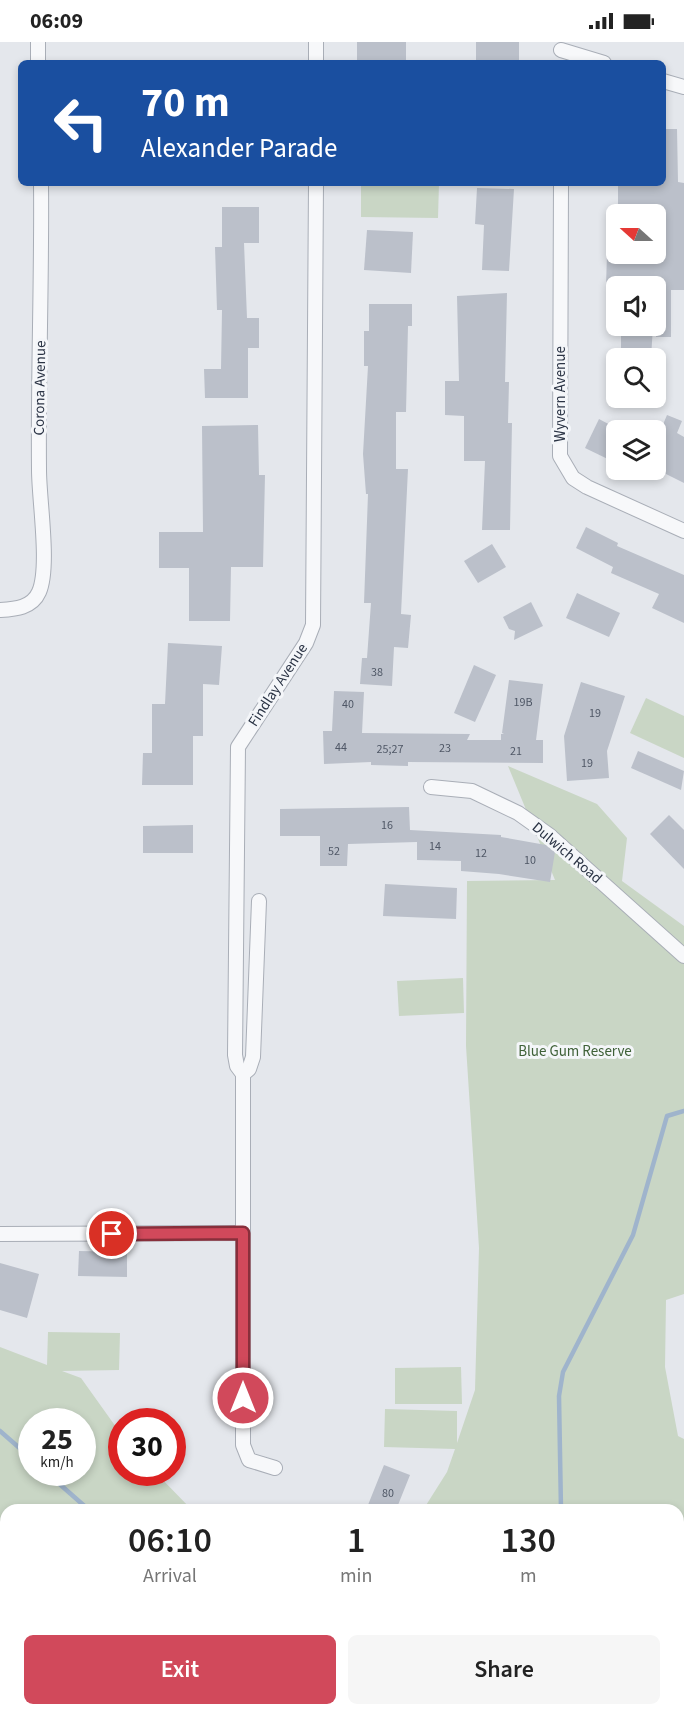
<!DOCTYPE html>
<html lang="en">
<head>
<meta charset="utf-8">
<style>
  :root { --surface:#fff; --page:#f6f6f6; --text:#222; --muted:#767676; --accent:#d1495b }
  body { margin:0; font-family:"Source Sans 3",sans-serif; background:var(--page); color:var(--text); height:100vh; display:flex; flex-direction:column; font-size:22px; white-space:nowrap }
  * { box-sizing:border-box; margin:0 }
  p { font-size:20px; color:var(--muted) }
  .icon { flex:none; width:33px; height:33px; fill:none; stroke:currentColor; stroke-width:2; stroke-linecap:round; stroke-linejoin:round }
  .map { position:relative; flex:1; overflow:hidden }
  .drawer { position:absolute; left:0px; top:1462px; width:684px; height:212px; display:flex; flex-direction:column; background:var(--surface); border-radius:18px 18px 0 0; box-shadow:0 3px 9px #0003 }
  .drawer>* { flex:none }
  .hud { position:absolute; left:18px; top:18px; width:648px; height:126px; border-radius:9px; box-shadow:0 3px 9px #0003; background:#1a4fa0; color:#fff; overflow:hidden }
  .needle { width:39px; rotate:291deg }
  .buttons { position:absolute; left:606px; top:162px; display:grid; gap:12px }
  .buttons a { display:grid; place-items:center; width:60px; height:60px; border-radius:9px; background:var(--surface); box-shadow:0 3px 9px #0003; font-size:30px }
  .speed { position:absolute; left:18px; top:1366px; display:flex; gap:12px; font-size:30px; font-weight:700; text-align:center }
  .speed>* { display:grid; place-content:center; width:78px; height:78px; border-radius:50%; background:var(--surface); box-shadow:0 3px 9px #0003; line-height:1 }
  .speed small { font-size:15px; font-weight:400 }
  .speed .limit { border:9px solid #d22; background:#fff; color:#111 }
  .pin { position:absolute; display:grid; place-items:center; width:51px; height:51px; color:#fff; margin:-26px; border:3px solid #fff; border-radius:50%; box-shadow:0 2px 6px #0007 }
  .me { position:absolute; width:66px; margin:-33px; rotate:0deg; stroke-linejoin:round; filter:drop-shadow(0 0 4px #0008) }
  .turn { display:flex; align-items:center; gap:21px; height:126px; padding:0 24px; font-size:27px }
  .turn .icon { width:78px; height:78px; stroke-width:2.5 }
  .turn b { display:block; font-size:42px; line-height:51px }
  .eta { display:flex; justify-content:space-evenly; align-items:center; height:102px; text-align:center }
  .eta b { font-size:36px; font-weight:600; line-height:42px }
  .primary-button { display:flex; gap:12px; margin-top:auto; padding:12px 24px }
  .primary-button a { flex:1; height:69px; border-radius:9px; background:var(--accent); color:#fff; font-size:24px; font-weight:600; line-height:69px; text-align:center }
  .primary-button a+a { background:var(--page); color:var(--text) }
  .status { display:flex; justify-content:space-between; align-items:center; height:42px; padding:0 30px; background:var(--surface); direction:ltr }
  .status svg { height:16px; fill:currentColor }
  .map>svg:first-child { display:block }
  .green { fill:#c9d6c5; fill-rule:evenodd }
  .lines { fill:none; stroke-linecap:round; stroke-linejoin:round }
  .stream { stroke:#9fb4cc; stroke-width:4.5 }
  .building { fill:#bbc0ca }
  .minor-casing { stroke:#a9aeb7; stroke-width:16 }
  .minor { stroke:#f7f8fa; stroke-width:14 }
  .route-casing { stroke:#882f3b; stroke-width:15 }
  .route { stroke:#d1495b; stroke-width:10 }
  .labels { text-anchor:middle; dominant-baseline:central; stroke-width:6; stroke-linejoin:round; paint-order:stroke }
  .number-label { font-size:12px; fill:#4f5766 }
  .street-label { font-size:15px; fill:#2b3445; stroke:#f4f6f9 }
  .park-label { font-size:15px; fill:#3f6138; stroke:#f4f6f9 }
</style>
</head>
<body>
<div class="status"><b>06:09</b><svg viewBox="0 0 49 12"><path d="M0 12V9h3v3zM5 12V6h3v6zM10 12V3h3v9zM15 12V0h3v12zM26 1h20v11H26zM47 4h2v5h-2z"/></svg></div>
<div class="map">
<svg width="684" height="1673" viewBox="0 0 684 1673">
  <rect width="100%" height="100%" fill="#e4e7ec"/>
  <g class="green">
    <polygon points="361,141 439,141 438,176 361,175"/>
    <polygon points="646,656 684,674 684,716 630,691"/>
    <polygon points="508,724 597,762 627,796 622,839 684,884 684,1252 666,1258 665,1325 678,1394 684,1397 684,1673 241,1673 237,1668 678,1668 678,1468 423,1468 447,1430 455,1407 384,1405 385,1367 457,1369 457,1401 475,1348 479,1206 466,1004 467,839 555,838"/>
    <polygon points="463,936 464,971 399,974 397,939"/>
    <path d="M48,1290L120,1291L119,1328L62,1329L81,1336L121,1392L122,1431H156L192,1468H6V1522L0,1523V1305L47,1323ZM32,1380H82V1431H32Z"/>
    <polygon points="461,1325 462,1362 395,1362 395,1326"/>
  </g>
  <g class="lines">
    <g class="stream">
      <polyline points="0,1389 32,1417"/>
      <polyline points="47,1431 89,1468"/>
      <polyline points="561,1468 559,1354 563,1330 633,1193 667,1074 684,1069"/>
      <polyline points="678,1595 684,1592"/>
      <polyline points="438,1668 445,1673"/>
      <polyline points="54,1673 62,1668"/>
      <polyline points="530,1673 539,1668"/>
    </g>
  </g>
  <g class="building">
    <rect x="357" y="0" width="49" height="20"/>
    <rect x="476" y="0" width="43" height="21"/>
    <polygon points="663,87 677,87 678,140 684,141 684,248 671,248 671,295 656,295 656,244 606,244 607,212 656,212 656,172 618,172 618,141 663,141"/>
    <polygon points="477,146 514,147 509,229 482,228 484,183 475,182"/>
    <polygon points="222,165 259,165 259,201 244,201 247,276 259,276 259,306 248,306 248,356 205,356 204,327 221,327 222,268 217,268 215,205 222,205"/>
    <polygon points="367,188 413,190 411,231 364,228"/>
    <polygon points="507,251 505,340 509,340 508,381 512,381 510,488 482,488 485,419 464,419 464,374 445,373 445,339 459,339 457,254"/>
    <polygon points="369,262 412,262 412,284 408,284 406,370 396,370 396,427 408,427 401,572 411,573 408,606 394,605 392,644 360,642 362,616 367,616 371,561 364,561 368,452 366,452 363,412 368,324 364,324 364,289 369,289"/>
    <polygon points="621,284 653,284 651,316 621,316"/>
    <polygon points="667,373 682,379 677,391 684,395 684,441 656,427 656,399"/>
    <polygon points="599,377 616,386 616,421 585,406"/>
    <polygon points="258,383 259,433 265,433 263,525 231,525 230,579 189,579 189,526 159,526 159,490 203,490 202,384"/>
    <polygon points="586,485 618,501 617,504 684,533 684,581 652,566 659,552 611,531 613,525 576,506"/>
    <polygon points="492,502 506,525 478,541 464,519"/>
    <polygon points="577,551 620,571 609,595 566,576"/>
    <polygon points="531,560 543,584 514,598 515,589 509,587 503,575"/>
    <polygon points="168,601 222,604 219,643 203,642 203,694 193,694 193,743 142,743 143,711 152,711 152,662 165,662"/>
    <polygon points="474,623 496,633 475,680 454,671"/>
    <polygon points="509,638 543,642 536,698 543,698 543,721 408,720 408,724 371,723 371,720 324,722 323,689 332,689 334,649 364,650 362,691 470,692 467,698 501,698 501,692 504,692 502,691"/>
    <polygon points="581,640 625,654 607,709 609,736 567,739 564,694"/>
    <polygon points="638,709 684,729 681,748 631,726"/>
    <polygon points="409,765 410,788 501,793 501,795 546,803 555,810 550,840 499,832 461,829 461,819 417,818 417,800 348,802 347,824 320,824 320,794 280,794 280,767"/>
    <polygon points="669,773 684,788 684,827 650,792"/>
    <polygon points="193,783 193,811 143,811 143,784"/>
    <polygon points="385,842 457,846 456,877 383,874"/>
    <polygon points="79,1209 127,1210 127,1235 78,1234"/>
    <polygon points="0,1221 39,1232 27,1276 0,1268"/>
    <polygon points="384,1423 410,1433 396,1468 366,1468"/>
  </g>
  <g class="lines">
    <defs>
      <g id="minor">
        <polyline points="38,0 38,21"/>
        <polyline points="561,8 604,21"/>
        <polyline points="316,21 316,0"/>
        <polyline points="663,39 684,45"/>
        <polyline points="561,141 560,414 573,436 587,445 684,489"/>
        <path d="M0,568C15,567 32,566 39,550C50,525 39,458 39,428C38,332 42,237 41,141"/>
        <polyline points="431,745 472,749 518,771 549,793 684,914"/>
        <polyline points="243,1032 249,1027 253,1015 259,859"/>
        <polyline points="0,1192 242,1191"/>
        <polyline points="275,1426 249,1418 243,1403 243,1032 237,1024 235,1013 238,705 306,601 313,583 316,141"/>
      </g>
    </defs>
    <use href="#minor" class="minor-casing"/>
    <use href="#minor" class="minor"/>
  </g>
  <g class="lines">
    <defs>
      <polyline id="route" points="112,1192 243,1191 243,1356"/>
    </defs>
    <use href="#route" class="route-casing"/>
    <use href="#route" class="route"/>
  </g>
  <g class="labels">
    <g class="number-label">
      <text x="377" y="630">38</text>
      <text x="523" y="660">19B</text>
      <text x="348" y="662">40</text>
      <text x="595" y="671">19</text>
      <text x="341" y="705">44</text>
      <text x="445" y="706">23</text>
      <text x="390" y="707">25;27</text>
      <text x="516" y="709">21</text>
      <text x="587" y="721">19</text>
      <text x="387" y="783">16</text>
      <text x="435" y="804">14</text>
      <text x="334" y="809">52</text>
      <text x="481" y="811">12</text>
      <text x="530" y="818">10</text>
      <text x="388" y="1451">80</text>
    </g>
    <g class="street-label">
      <text transform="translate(40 346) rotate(-89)">Corona Avenue</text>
      <text transform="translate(560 352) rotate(-90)">Wyvern Avenue</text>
      <text transform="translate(278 643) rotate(-57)">Findlay Avenue</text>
      <text transform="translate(567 811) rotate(40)">Dulwich Road</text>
    </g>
    <g class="park-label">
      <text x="575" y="1009">Blue Gum Reserve</text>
    </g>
  </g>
</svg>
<div class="buttons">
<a><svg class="needle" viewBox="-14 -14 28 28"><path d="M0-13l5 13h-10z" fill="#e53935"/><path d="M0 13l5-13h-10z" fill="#767676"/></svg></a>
<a><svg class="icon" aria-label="sound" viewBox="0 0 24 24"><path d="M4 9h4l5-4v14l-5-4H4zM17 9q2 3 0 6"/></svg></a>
<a><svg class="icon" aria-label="search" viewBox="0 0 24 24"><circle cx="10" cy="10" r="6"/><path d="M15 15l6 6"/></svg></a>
<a><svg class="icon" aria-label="layers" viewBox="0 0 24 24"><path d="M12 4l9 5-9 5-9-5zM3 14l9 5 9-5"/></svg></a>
</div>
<div class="speed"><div>25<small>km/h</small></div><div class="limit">30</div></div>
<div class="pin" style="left:112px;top:1192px;background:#d93025"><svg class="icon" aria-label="arrive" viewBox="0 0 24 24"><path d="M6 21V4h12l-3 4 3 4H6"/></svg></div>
<svg class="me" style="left:243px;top:1356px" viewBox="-20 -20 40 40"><circle r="17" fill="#d1495b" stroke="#fff" stroke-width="3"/><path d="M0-11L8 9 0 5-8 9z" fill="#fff"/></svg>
<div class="hud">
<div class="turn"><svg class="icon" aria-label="left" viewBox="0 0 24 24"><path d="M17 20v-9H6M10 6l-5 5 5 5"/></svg><div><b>70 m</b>Alexander Parade</div></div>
</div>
<section class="drawer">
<div class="eta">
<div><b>06:10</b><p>Arrival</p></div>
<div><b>1</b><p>min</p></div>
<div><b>130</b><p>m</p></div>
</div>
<div class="primary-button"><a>Exit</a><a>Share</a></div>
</section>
</div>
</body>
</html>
